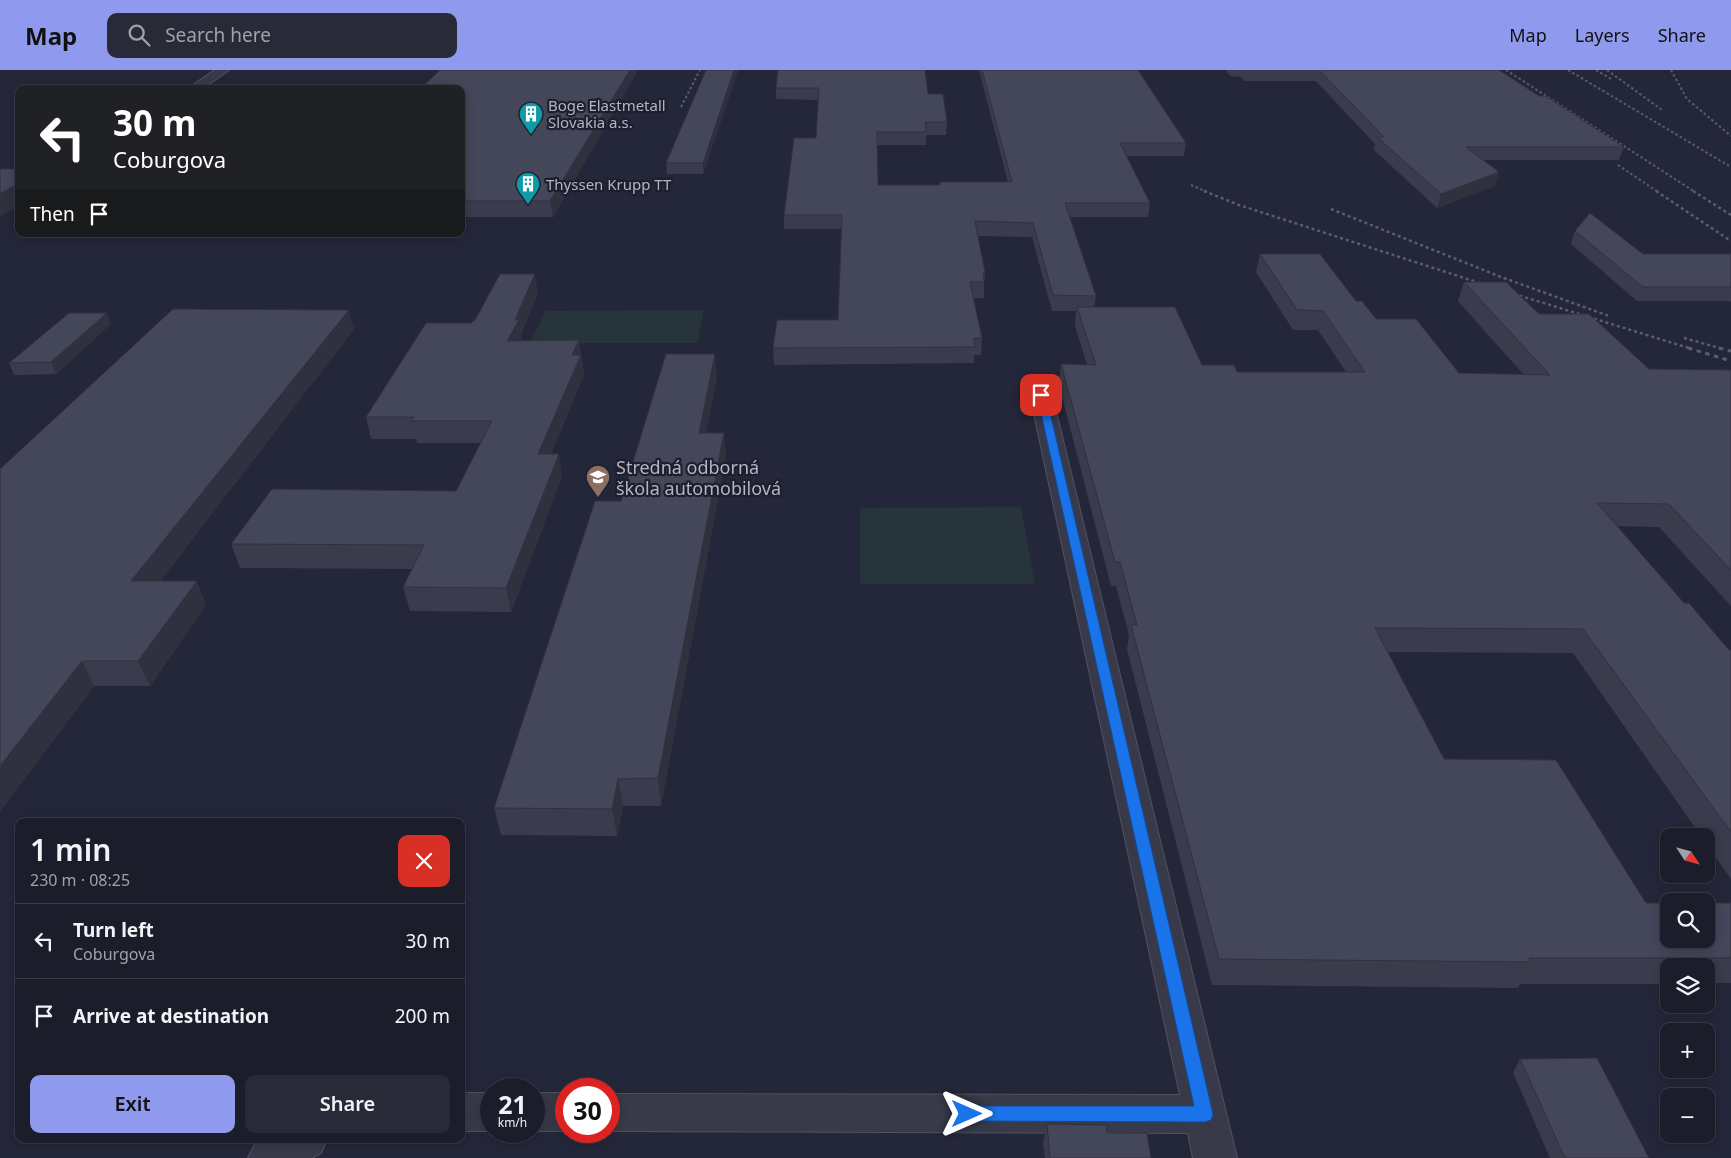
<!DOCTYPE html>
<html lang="en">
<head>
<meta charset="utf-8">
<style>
  :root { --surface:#1b1d2b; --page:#282a37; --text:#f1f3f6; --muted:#a0a2a9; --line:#393b47; --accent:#8f9aee }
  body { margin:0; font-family:"Noto Sans",sans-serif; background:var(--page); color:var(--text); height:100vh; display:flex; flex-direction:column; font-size:19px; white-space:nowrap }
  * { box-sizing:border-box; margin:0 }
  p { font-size:16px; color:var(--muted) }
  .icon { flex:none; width:28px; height:28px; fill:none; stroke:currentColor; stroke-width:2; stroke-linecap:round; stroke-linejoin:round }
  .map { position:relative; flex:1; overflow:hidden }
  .side { position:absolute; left:15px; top:748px; width:450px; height:325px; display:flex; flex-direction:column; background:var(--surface); border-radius:10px; box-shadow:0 2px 12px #0003,0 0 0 1px var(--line) }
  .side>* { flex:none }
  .banner { position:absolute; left:15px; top:15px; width:450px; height:152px; border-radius:10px; box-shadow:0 2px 12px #0003,0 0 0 1px var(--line); background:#202124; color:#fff; overflow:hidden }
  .needle { width:32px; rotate:126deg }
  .controls { position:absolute; left:1660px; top:758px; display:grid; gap:10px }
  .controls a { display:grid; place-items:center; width:55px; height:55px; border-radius:10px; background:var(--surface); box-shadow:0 2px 12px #0003,0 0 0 1px var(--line); font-size:25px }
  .speed { position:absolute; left:480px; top:1008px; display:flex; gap:10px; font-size:25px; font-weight:700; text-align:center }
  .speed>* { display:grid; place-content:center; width:65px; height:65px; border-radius:50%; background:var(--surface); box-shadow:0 2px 12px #0003,0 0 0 1px var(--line); line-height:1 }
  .speed small { font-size:12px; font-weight:400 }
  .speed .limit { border:8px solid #d22; background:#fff; color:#111 }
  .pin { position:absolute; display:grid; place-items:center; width:42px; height:42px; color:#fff; margin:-21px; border-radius:10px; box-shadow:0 2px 8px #0006 }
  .me { position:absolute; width:55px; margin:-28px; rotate:90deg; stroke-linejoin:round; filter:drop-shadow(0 0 4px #0008) }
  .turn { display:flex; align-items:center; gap:18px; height:105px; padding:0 15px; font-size:22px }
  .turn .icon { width:65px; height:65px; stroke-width:2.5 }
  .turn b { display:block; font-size:35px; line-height:42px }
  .then { display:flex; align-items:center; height:48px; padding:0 15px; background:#0003; gap:10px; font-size:19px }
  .round { display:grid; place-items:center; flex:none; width:52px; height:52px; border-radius:10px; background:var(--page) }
  .headline { display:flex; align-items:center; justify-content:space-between; height:85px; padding:0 15px }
  h1 { font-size:30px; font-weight:600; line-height:38px }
  .cta { display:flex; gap:10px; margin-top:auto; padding:10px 15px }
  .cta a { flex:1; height:58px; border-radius:10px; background:var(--accent); color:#111; font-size:20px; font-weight:600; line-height:58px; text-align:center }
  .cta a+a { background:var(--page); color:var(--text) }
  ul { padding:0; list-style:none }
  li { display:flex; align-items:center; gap:15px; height:75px; padding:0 15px; border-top:1px solid var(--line) }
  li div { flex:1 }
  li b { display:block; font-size:19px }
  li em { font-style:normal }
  header { display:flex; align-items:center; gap:30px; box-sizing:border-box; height:70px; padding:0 25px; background:var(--accent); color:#111 }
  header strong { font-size:24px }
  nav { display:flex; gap:28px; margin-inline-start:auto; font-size:18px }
  .search { width:350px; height:45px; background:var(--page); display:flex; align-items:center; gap:12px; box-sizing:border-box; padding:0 18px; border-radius:10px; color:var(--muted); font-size:19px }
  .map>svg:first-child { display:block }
  .green { fill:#27343b }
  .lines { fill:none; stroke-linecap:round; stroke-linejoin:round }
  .street-casing { stroke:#505261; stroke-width:2 }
  .street { fill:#383a49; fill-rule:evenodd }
  .rail-far2 { stroke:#5a5d70; stroke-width:2; stroke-dasharray:2.5 2.5; stroke-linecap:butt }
  .rail-far1 { stroke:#5a5d70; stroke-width:2.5; stroke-dasharray:3 3; stroke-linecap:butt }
  .rail { stroke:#5a5d70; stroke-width:3; stroke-dasharray:4.5 4.5; stroke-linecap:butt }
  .wall { fill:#3a3c4d }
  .shaded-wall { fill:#30313f }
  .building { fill:#44465a; stroke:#30313f }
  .route { fill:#1a73e8; stroke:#114b97 }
  .labels { text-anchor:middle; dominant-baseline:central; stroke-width:4.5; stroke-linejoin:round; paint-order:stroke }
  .far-poi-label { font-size:15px; fill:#b3b5c5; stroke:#1d1f2e; text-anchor:start }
  .poi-label { font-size:18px; fill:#b3b5c5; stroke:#1d1f2e; text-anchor:start }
</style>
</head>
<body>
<header>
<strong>Map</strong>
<div class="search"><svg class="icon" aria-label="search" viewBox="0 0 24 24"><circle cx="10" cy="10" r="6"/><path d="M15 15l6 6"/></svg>Search here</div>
<nav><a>Map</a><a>Layers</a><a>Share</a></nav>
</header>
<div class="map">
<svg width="1731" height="1088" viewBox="0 0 1731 1088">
  <rect width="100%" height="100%" fill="#242739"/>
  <g class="green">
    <polygon points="704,240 697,273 530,273 546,241"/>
    <polygon points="1021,437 1035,514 860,514 860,438"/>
  </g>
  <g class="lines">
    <defs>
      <g id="street">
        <polygon points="215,0 229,0 202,19 187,19"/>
        <polygon points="1041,319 1048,321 1052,325 1237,1088 1193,1088 1188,1063 606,1061 609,1061 609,1024 1180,1025 1030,325 1034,321"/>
        <rect x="461" y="1023" width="30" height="38"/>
        <rect x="534" y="1023" width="32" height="38"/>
        <polygon points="264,1069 327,1069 321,1083 312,1088 248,1088 255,1074"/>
      </g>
    </defs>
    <use href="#street" class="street-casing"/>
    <use href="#street" class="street"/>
    <g class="rail-far2">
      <polyline points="1506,0 1695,122"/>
      <polyline points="1568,0 1731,97"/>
      <polyline points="1596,0 1611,9"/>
      <polyline points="1607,0 1662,40"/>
      <polyline points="1671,0 1687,29 1731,66"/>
      <polyline points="681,37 700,0"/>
      <polyline points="1618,95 1658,122"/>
      <polyline points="1191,115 1207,122"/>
    </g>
    <g class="rail-far1">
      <polyline points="1204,121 1239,135 1489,216"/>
      <polyline points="1656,121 1731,171"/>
      <polyline points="1693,121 1731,145"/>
      <polyline points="1331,139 1501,207 1609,246"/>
      <polyline points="1508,222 1692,279"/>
      <polyline points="1684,268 1723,279"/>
    </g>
    <g class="rail">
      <polyline points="1688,278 1731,291"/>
      <polyline points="1719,278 1731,281"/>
    </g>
  </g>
  <g class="wall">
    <polygon points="440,0 638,0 553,147 461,147 461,19"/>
    <polygon points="706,0 738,0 703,104 667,104 666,93"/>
    <polygon points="778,0 928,24 947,52 946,65 926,65 926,75 877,75 878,115 939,115 940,112 1008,112 979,0 1138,0 1186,73 1184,86 1126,86 1150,133 1148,147 1070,147 1096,226 1094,237 1202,295 1237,302 1346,302 1318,260 1293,260 1256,202 1260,184 1356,231 1376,249 1459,303 1523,304 1458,231 1464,212 1539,244 1649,299 1731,300 1731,536 1659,457 1617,456 1684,533 1729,580 1731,580 1731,809 1706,774 1706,766 1701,766 1573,583 1388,582 1444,689 1646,833 1731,833 1731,913 1706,913 1706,896 1669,896 1669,914 1520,914 1518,918 1212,915 1127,579 1129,565 1116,516 1111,516 1059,315 1061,294 1087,295 1075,256 1076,241 1052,241 1032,167 978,166 985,202 984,212 984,228 973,228 982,268 981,285 974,285 974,293 774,295 773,278 838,250 841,159 784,159 784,145 816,68 818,30 776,29 776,18"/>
    <polygon points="1226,0 1499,0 1539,26 1624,77 1619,90 1483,90 1495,116 1437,138 1374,80 1375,74 1316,11 1244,11 1241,7 1230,6"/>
    <polygon points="1575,161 1643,184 1731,184 1731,232 1729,231 1637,231 1571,174"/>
    <polygon points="538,223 521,264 522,270 579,270 584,305 551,384 562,406 511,542 410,541 403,517 412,499 240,498 231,474 456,421 481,373 417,373 416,369 371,369 366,347 471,253 475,250"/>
    <polygon points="111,254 56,304 14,305 9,293"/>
    <polygon points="354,259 160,511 206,535 150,616 94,616 0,741 0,399"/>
    <polygon points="717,306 706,363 724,363 726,386 661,736 623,736 617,766 501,765 494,738 621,431"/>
    <polygon points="1520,989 1649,1088 1550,1088 1513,1003"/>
    <polygon points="1047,1054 1107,1063 1151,1088 1045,1088 1043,1074"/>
  </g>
  <g class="shaded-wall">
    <polygon points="630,0 638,0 553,147 550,131"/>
    <polygon points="734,0 738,0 703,104 703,93"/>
    <polygon points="1499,102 1495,116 1437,138 1441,124"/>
    <polygon points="19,113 19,136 0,147 0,124"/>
    <polygon points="535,204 538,223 521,264 522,270 511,291 507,271"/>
    <polygon points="349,240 354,259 141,535 131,511"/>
    <polygon points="107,243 111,254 56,304 51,292"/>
    <polygon points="579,270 584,305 542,406 538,384 572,285"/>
    <polygon points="715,284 717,306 701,386 699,363"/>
    <polygon points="724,363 726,386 661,736 658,708"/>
    <polygon points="559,384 562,406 511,542 506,518"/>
    <polygon points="197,511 206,535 150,616 138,591"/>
    <polygon points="82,591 94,616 0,741 0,696"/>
    <polygon points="618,709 623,736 617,766 612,739"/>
  </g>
  <g class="building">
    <polygon points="440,0 630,0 550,131 461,131 461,19 420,19"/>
    <polygon points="706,0 734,0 703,93 666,93"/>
    <polygon points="778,0 925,0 928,24 943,24 947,52 925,52 926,62 877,62 878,115 940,115 940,112 1012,112 982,0 1138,0 1186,73 1120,73 1150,133 1065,133 1096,226 1053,225 1033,153 975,151 985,202 983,202 984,212 970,212 982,268 974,268 975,277 773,278 777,250 838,250 842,145 784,145 794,68 816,68 819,18 776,18"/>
    <polygon points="1319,0 1499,0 1539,26 1546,26 1624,77 1466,77 1499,102 1441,124 1377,67 1384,67"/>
    <polygon points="0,99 19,99 19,113 0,124"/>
    <polygon points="1590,143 1643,184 1731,184 1731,217 1643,217 1575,161"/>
    <polygon points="1260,184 1320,184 1356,231 1362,231 1376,249 1416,249 1459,303 1550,305 1464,212 1506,212 1539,244 1589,244 1649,299 1731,300 1731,500 1669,434 1597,433 1684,533 1689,533 1729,580 1731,580 1731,762 1583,559 1375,558 1444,689 1556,690 1646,833 1669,833 1669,869 1706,869 1706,833 1731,833 1731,888 1529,888 1531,892 1219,889 1131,555 1137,555 1120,492 1115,492 1061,294 1096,295 1077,237 1175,237 1202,295 1234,295 1237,302 1365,302 1323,241 1297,240"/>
    <polygon points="500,204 535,204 515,250 519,250 507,271 579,270 572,285 581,285 538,384 559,384 506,518 403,517 424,475 231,474 272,419 456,421 492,351 411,351 414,347 366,347 426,253 471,253 475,250"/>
    <polygon points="173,239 349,240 131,511 197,511 138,591 82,591 0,696 0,399"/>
    <polygon points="69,243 107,243 51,292 9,293"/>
    <polygon points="666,284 715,284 699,363 724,363 658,708 618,709 612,739 494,738 595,431 621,431"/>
    <polygon points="1597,988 1649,1088 1565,1088 1520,989"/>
    <polygon points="1047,1054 1106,1055 1107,1063 1147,1063 1151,1088 1050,1088"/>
  </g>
  <polygon class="route" points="1041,322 1046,325 1213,1044 1211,1050 1205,1052 967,1051 961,1049 959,1044 961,1038 967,1036 1194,1036 1037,325"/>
  <defs>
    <symbol id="building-pin" viewBox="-11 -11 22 30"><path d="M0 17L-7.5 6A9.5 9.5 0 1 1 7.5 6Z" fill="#0f9aa8" stroke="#1d1f2e"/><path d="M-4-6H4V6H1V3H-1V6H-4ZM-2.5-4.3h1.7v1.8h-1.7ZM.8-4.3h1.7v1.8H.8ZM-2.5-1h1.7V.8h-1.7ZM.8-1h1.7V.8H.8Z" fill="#fff"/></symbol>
    <symbol id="school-pin" viewBox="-11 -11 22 30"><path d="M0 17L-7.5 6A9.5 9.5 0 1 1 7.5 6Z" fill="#8d6e63" stroke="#1d1f2e"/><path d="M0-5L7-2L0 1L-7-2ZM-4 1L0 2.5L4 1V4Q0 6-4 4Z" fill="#fff"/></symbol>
  </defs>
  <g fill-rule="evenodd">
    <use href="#building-pin" x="517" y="30" width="28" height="38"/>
    <use href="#building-pin" x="514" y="100" width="28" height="38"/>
    <use href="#school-pin" x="584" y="393" width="28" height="38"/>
  </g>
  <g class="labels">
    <g class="far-poi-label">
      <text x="548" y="35">Boge Elastmetall<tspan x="548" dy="17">Slovakia a.s.</tspan></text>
      <text x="546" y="114">Thyssen Krupp TT</text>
    </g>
    <g class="poi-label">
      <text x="616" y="397">Stredná odborná<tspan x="616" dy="21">škola automobilová</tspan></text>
    </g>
  </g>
</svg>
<div class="controls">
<a><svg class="needle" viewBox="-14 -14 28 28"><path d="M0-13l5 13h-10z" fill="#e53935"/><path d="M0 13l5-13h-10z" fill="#a0a2a9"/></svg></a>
<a><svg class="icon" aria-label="search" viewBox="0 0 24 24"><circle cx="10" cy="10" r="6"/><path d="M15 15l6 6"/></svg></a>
<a><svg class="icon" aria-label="layers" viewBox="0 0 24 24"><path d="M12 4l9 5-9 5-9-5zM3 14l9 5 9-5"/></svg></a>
<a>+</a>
<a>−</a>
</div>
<div class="speed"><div>21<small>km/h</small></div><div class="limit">30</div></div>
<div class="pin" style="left:1041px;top:325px;background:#d93025"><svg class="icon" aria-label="arrive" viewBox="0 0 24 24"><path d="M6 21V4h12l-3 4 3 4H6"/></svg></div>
<svg class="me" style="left:967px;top:1044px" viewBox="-20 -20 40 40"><path d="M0-17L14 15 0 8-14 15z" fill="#1a73e8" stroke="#fff" stroke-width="4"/></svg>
<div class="banner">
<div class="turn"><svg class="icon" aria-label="left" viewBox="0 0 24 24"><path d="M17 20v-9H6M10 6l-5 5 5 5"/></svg><div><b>30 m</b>Coburgova</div></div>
<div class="then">Then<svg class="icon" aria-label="arrive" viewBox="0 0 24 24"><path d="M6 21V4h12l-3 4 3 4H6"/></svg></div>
</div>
<section class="side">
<div class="headline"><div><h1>1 min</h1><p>230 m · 08:25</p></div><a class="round" style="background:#d93025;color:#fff"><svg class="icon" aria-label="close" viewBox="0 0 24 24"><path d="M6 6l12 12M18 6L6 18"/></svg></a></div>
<ul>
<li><svg class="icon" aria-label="left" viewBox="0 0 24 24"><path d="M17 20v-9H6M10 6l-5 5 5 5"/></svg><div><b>Turn left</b><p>Coburgova</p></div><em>30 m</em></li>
<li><svg class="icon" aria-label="arrive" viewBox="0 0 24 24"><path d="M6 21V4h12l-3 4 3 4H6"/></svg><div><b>Arrive at destination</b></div><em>200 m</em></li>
</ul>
<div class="cta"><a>Exit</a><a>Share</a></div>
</section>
</div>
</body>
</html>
